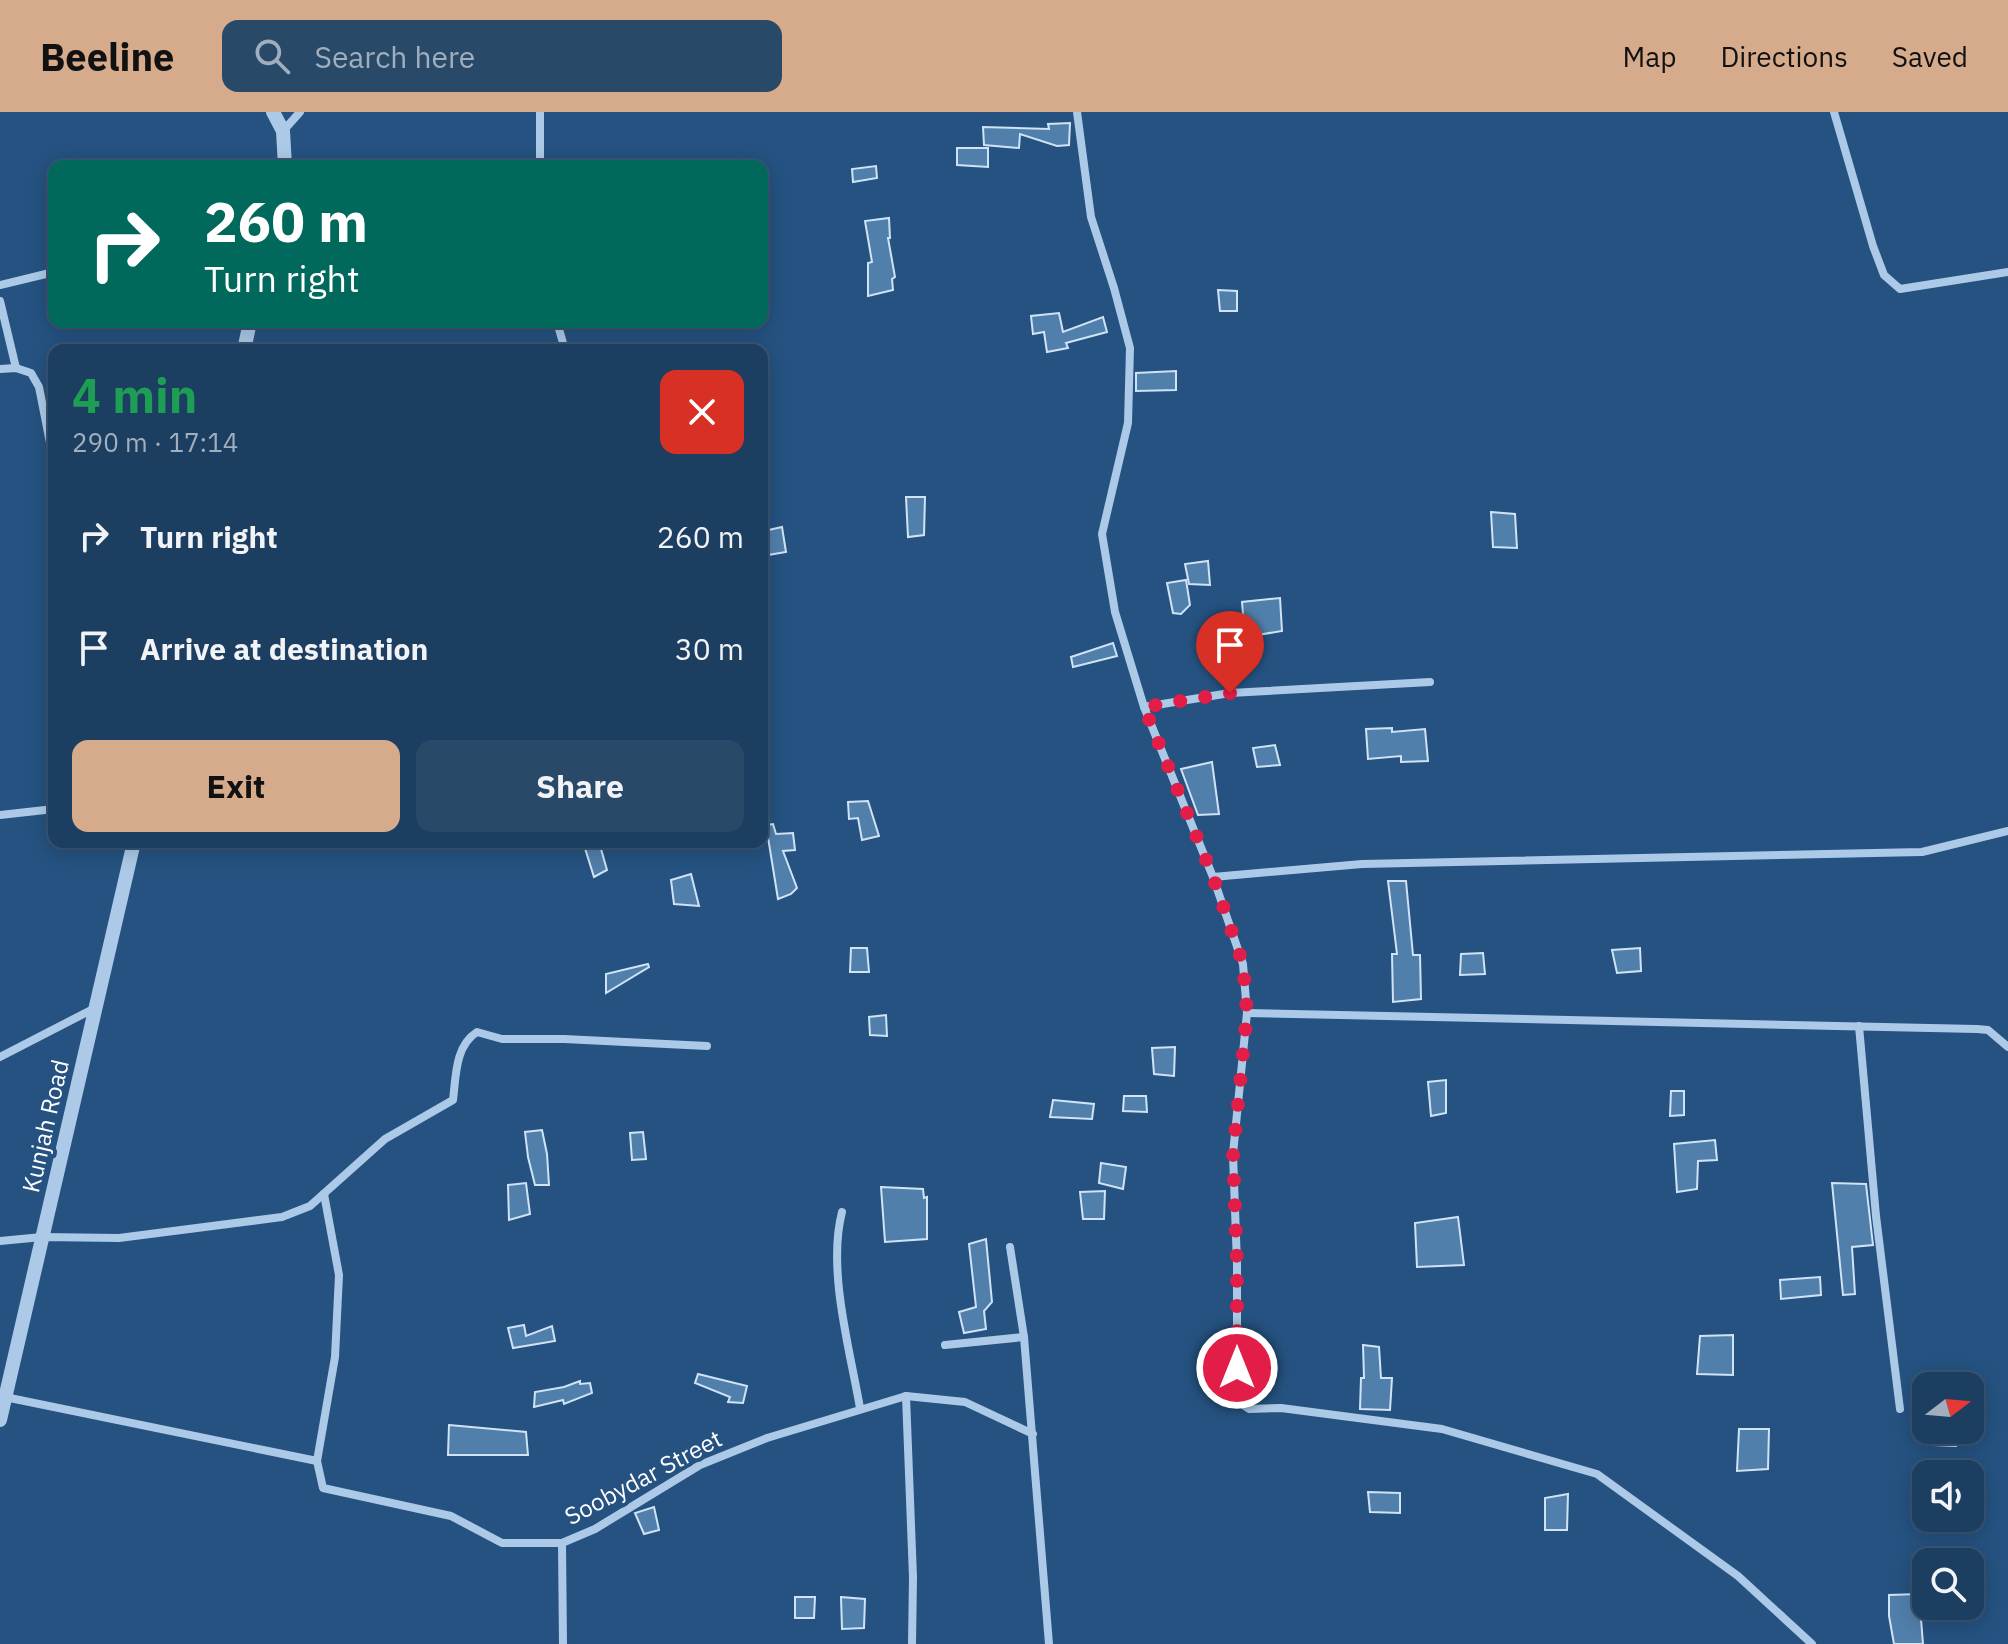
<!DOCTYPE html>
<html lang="en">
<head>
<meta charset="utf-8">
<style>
  :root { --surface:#1c3e60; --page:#294969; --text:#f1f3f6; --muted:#a0aebd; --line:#3a5775; --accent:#d6ab8b }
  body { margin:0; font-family:"IBM Plex Sans",sans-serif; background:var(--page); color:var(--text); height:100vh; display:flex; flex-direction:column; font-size:30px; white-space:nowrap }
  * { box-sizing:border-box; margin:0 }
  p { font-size:26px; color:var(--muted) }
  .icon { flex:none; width:44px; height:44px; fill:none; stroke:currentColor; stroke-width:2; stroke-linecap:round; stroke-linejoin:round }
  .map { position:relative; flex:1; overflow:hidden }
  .sheet { position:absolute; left:48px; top:232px; width:720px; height:504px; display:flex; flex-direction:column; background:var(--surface); border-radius:16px; box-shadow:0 4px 20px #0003,0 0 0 2px var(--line) }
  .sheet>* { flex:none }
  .top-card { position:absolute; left:48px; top:48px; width:720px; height:168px; border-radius:16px; box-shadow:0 4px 20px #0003,0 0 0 2px var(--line); background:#00695c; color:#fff; overflow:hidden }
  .needle { width:52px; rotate:74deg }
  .buttons { position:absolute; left:1912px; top:1260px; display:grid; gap:16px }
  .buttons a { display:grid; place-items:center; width:72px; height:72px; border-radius:16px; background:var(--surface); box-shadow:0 4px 20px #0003,0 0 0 2px var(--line); font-size:40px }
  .pin { position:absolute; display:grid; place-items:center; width:68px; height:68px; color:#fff; margin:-82px -34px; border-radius:50% 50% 50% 0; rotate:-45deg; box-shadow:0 0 8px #0007 }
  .pin .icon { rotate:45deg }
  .me { position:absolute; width:88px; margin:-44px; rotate:0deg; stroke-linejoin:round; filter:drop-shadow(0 0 6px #0008) }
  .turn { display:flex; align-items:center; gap:28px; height:168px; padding:0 24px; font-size:36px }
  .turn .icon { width:104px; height:104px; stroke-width:2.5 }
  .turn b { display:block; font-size:56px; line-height:68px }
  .round { display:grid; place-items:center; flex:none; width:84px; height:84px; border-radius:16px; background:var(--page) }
  .head { display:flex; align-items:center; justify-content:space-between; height:136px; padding:0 24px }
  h1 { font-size:48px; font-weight:700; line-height:60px; color:#1e9e55 }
  .primary-button { display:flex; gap:16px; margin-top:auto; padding:16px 24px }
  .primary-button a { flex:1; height:92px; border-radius:16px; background:var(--accent); color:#111; font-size:32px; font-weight:700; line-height:92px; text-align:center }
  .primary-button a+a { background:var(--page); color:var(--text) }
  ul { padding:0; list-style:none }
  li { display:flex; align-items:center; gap:24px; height:112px; padding:0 24px }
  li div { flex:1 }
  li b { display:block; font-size:30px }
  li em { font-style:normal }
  header { display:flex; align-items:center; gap:48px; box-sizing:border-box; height:112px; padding:0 40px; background:var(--accent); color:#111 }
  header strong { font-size:38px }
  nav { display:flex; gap:44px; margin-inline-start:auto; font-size:28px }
  .search { width:560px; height:72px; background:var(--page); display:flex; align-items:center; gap:20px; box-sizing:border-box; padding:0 28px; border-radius:16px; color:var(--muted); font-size:30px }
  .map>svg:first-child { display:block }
  .building { fill:#517fab; stroke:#cfe3f5; stroke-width:2 }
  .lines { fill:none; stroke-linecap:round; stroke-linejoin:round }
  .minor { stroke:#accae7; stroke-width:8 }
  .tertiary { stroke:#accae7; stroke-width:14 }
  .route { stroke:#e11d48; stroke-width:14; stroke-dasharray:0 25.2 }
  .labels { text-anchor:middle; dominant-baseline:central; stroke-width:8; stroke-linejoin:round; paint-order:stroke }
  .street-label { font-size:24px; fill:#fff; stroke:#255280 }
</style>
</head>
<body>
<header>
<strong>Beeline</strong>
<div class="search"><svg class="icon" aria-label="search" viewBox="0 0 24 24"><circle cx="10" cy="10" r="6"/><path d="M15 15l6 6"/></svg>Search here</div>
<nav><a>Map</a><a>Directions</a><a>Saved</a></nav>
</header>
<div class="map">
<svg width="2008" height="1532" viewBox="0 0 2008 1532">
  <rect width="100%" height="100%" fill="#255280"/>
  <g class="building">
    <polygon points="1070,11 1069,33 1057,34 1020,22 1019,36 984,33 983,15 1049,17 1048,12"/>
    <polygon points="957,36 988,36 988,55 957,53"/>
    <polygon points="876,54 877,66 853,70 852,57"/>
    <polygon points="889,106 890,126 888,126 895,165 892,167 893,178 868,184 868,151 872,150 865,109"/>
    <polygon points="1218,178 1237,179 1237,199 1220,199"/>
    <polygon points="1059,201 1063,220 1103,205 1107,220 1066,231 1068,236 1047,240 1044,220 1033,222 1031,204"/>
    <polygon points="1176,259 1176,278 1136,279 1136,261"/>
    <polygon points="906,385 925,385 924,423 908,425"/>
    <polygon points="1491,400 1515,402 1517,436 1493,435"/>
    <polygon points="782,415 786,440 768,443 764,419"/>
    <polygon points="1208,449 1210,473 1189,472 1185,452"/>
    <polygon points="1186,468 1190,493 1181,502 1173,501 1167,471"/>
    <polygon points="1280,486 1282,519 1245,525 1242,490"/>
    <polygon points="1113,531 1117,544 1073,555 1071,545"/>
    <polygon points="1392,616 1392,620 1425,617 1428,649 1401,650 1401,644 1368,647 1366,617"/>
    <polygon points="1275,633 1280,653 1257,655 1253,636"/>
    <polygon points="1212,650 1219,702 1198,703 1181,657"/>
    <polygon points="868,689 879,724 862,728 858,706 849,707 848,690"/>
    <polygon points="773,712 776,722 793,721 795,738 783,739 797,776 791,782 778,787 766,713"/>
    <polygon points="583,730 599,730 607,758 594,765"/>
    <polygon points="691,762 699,794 674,792 671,768"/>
    <polygon points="1388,769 1406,769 1413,843 1420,843 1421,887 1393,890 1392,842 1397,842"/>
    <polygon points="851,836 867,836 869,860 850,860"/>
    <polygon points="1640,836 1641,859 1617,861 1612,838"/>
    <polygon points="1483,841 1485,862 1460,863 1461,842"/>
    <polygon points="648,852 649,855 606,881 606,862"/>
    <polygon points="886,903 887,924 870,923 869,905"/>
    <polygon points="1175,935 1174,964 1154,962 1152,936"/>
    <polygon points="1446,968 1446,1001 1431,1004 1428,970"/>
    <polygon points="1671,979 1684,979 1684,1003 1670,1004"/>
    <polygon points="1124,984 1146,984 1147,1000 1123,999"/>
    <polygon points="1053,988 1094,992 1092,1007 1050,1005"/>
    <polygon points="542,1018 547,1042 549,1073 535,1073 528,1045 525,1020"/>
    <polygon points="643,1020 646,1047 632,1048 630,1021"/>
    <polygon points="1715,1028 1717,1048 1698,1049 1697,1077 1677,1080 1674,1032"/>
    <polygon points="1101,1051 1126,1055 1123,1077 1099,1071"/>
    <polygon points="526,1071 530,1102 509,1108 508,1073"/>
    <polygon points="1832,1071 1866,1072 1873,1133 1852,1135 1855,1182 1843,1183"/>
    <polygon points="881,1075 923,1077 924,1086 927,1085 927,1127 885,1130"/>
    <polygon points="1105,1079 1104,1107 1083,1107 1080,1080"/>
    <polygon points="1458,1105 1464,1153 1417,1155 1415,1111"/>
    <polygon points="986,1127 992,1190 984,1199 986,1217 964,1221 959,1200 976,1195 969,1132"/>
    <polygon points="1820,1165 1821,1183 1781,1187 1780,1168"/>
    <polygon points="524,1213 526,1224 552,1214 555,1229 513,1236 508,1216"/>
    <polygon points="1733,1223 1733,1263 1697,1262 1700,1224"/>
    <polygon points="1363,1233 1379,1235 1381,1266 1392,1266 1390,1298 1360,1297 1361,1266 1364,1266"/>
    <polygon points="698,1262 747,1274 743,1291 728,1290 730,1285 695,1271"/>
    <polygon points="580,1269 580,1272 590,1271 592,1281 564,1292 563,1288 534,1295 535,1280 564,1275"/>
    <polygon points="449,1313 526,1320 528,1343 448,1343"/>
    <polygon points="1739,1317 1769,1317 1768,1357 1737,1359"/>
    <polygon points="1932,1318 1955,1318 1956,1334 1933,1333"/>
    <polygon points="1368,1380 1400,1381 1400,1401 1370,1400"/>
    <polygon points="1568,1382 1567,1418 1545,1418 1545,1386"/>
    <polygon points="654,1395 659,1418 644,1422 635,1401"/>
    <polygon points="1919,1482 1923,1532 1894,1532 1889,1504 1889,1483"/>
    <polygon points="795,1485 815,1485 814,1506 795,1506"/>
    <polygon points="841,1485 865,1487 864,1516 842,1517"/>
  </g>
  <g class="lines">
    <g class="minor">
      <polyline points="1077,0 1091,105 1114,176 1130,236 1128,311 1102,422 1115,500 1144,595 1213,765 1243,852 1247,901 1233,1042 1237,1152 1237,1282 1240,1291 1249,1297 1281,1296 1442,1317 1597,1362 1738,1464 1812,1532"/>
      <polyline points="1834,0 1873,134 1884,163 1900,177 2008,160"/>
      <polyline points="283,19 300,0"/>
      <polyline points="540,54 540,0"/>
      <polyline points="0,173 54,160"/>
      <polyline points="0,189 16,256"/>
      <polyline points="557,210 565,238"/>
      <polyline points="0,257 16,256 31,261 39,275 54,351"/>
      <polyline points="1144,595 1230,581 1430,570"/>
      <polyline points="0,703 54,697"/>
      <polyline points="1213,765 1362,752 1922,740 2008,719"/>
      <polyline points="1247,901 1977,917 1988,918 2008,935"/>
      <polyline points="1859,914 1876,1104 1900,1297"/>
      <polyline points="0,945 95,896"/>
      <path d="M842,1100C827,1158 850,1238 860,1296"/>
      <path d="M0,1129L42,1125L119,1126L282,1105L310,1094L385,1027L453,988C456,964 455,934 477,920L502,927H564L707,934"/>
      <polyline points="1010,1135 1024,1225 1049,1532"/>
      <polyline points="945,1233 1024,1225"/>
      <polyline points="906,1284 913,1465 912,1532"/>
      <polyline points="5,1285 317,1349 323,1376 451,1404 502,1431 562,1431 595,1417 700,1353 767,1326 906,1284 965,1290 1033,1322"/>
      <polyline points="317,1349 335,1245 339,1163 324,1082"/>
      <polyline points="562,1431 563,1532"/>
    </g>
    <g class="tertiary">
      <polyline points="273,0 283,19 285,54"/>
      <polyline points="244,238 250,210"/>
      <polyline points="0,1308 134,730"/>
    </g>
  </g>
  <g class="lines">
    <polyline class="route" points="1230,581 1144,595 1213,765 1243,852 1247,901 1233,1042 1237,1152 1237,1256"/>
  </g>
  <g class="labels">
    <g class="street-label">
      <text transform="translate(45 1014) rotate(-77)">Kunjah Road</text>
      <text transform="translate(643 1365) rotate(-28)">Soobydar Street</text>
    </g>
  </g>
</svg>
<div class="buttons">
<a><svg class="needle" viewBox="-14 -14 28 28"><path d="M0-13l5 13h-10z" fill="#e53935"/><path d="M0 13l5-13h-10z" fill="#a0aebd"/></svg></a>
<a><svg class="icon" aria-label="sound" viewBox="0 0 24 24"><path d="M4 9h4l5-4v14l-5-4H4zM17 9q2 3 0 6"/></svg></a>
<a><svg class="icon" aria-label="search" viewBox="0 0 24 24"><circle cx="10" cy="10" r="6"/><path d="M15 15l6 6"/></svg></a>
</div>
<div class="pin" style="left:1230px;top:581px;background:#d93025"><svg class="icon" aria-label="arrive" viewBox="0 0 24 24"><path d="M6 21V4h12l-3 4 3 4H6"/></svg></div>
<svg class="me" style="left:1237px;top:1256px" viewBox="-20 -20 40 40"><circle r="17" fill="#e11d48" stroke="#fff" stroke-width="3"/><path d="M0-11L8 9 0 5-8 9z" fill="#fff"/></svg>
<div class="top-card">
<div class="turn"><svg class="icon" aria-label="right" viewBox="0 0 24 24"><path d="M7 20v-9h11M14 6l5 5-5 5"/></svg><div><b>260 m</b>Turn right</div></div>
</div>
<section class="sheet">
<div class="head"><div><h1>4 min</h1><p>290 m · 17:14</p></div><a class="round" style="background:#d93025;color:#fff"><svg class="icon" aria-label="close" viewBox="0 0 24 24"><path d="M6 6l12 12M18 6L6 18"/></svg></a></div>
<ul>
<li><svg class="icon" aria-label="right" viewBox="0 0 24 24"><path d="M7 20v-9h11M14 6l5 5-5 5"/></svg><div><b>Turn right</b></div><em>260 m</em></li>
<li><svg class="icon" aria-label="arrive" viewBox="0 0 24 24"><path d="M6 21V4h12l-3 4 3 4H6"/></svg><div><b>Arrive at destination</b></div><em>30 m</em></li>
</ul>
<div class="primary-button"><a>Exit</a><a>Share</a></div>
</section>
</div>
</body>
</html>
